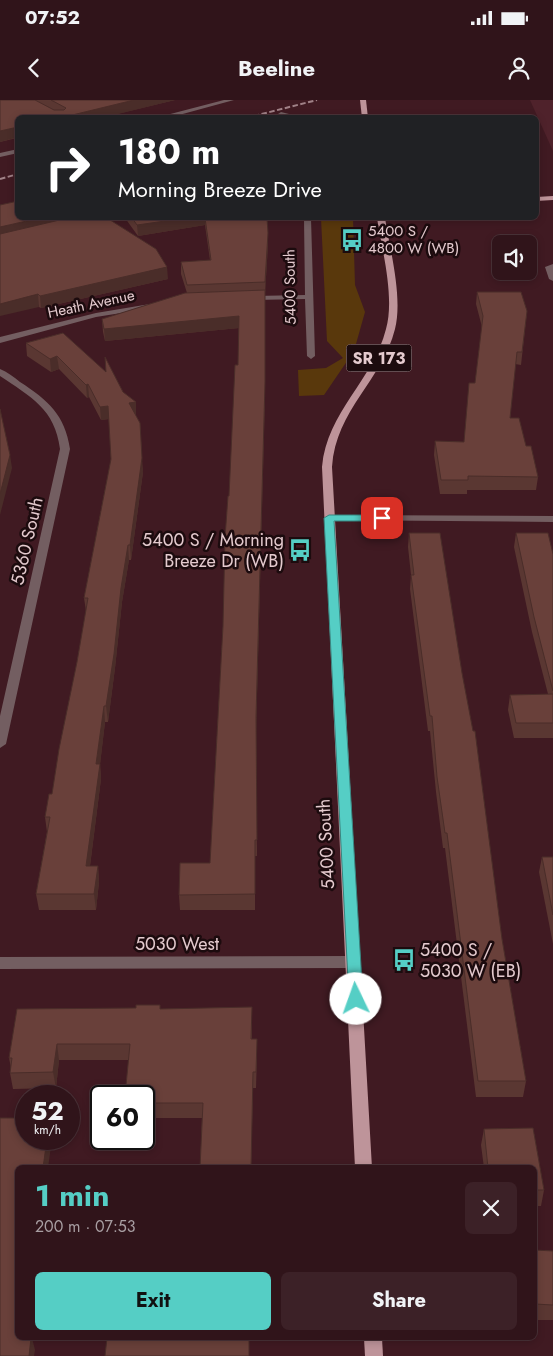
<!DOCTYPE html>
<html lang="en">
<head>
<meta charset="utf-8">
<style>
  :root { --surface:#30141a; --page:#3c2127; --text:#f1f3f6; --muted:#a89ea2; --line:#4b3339; --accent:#55cec5 }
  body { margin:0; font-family:Jost,sans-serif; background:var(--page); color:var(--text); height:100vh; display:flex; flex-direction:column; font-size:19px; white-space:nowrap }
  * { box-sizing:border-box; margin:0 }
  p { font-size:16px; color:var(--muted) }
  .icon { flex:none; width:28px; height:28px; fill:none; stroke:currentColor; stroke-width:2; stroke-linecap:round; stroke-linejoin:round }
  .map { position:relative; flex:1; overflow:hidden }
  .side { position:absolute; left:15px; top:1065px; width:522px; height:175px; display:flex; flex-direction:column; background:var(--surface); border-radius:8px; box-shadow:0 2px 8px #0003,0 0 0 1px var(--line) }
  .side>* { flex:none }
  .banner { position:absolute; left:15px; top:15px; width:524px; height:105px; border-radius:8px; box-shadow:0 2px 8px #0003,0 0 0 1px var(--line); background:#202124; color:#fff; overflow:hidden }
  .buttons { position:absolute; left:492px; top:135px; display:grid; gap:10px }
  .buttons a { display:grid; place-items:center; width:45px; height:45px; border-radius:8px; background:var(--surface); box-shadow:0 2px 8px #0003,0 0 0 1px var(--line); font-size:25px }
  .speed { position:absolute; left:15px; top:985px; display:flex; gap:10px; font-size:25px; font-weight:700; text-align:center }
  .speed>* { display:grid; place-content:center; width:65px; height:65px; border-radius:50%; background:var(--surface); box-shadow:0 2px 8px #0003,0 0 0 1px var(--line); line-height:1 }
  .speed small { font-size:12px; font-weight:400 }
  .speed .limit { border:2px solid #111; border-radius:8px; background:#fff; color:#111 }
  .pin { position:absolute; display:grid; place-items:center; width:42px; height:42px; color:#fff; margin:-21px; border-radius:10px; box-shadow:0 2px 8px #0006 }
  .me { position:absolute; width:55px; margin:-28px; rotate:357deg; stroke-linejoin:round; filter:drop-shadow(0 0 4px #0008) }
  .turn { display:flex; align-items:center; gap:18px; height:105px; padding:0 20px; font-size:22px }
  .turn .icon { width:65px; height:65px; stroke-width:2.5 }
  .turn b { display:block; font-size:35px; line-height:42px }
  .round { display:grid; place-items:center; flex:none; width:52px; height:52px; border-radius:8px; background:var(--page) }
  .headline { display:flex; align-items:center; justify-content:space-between; height:85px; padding:0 20px }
  h1 { font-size:30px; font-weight:700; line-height:38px; color:var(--accent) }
  .primary-button { display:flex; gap:10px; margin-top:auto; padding:10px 20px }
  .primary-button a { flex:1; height:58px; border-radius:8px; background:var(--accent); color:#111; font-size:20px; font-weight:700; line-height:58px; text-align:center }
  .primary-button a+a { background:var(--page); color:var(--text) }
  .status { display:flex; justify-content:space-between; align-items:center; height:35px; padding:0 25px; background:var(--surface); direction:ltr }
  .status svg { height:14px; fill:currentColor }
  header { display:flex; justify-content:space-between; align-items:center; height:65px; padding:0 20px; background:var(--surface); font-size:22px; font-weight:700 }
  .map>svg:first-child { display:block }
  .built { fill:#4f222b }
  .green { fill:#59380c }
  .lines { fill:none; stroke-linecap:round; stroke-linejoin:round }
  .minor { fill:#735e61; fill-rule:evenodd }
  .major { fill:#be949a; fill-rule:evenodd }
  .rail { stroke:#a08187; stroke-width:2; stroke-dasharray:5.5 2.5; stroke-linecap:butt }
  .wall { fill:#5a3732 }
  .shaded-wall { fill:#4a2d29 }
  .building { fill:#69403a; stroke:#4a2d29 }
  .route { fill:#55cec5; stroke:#378680 }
  .labels { text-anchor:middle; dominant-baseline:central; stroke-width:5; stroke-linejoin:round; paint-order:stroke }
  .far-poi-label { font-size:15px; fill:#e4cace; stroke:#1c0b0e; text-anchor:start }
  .far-street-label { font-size:15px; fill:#e4cace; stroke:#1c0b0e }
  .shield { fill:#1c0b0e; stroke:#a89194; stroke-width:1 }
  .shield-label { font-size:16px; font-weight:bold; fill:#e4cace }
  .poi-label { font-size:18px; fill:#e4cace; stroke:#1c0b0e; text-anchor:end }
  .street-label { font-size:18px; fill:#e4cace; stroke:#1c0b0e }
</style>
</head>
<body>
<div class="status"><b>07:52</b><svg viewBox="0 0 49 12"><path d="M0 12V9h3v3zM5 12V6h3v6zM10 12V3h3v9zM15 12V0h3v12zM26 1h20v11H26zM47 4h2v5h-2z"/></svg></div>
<header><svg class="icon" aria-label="back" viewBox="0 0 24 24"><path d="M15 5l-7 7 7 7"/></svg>Beeline<svg class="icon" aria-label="person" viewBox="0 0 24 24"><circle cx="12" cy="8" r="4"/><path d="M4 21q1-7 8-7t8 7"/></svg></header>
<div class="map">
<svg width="553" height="1256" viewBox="0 0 553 1256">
  <rect width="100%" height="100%" fill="#401a22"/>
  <polygon class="built" points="530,0 553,0 553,51"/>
  <polygon class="green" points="321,118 353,118 355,185 365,212 354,251 324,295 299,296 298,270 326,268 343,258 327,241"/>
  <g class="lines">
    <g class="minor">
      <polygon points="224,0 234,0 168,18 155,18"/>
      <polygon points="281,12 301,17 302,18 279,15 278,14"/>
      <polygon points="18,49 18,53 0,57 0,53"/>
      <polygon points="304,118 311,118 315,256 311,259 307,256 305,199 248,200 244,198 248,196 305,195"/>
      <polygon points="553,164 553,181 549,179 545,167"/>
      <polygon points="156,203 160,205 159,207 96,217 0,243 0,237 96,213"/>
      <path d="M0,269C7,272 14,277 20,282C48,300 65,315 70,349L6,644L0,648V616L60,349C55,309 31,297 0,276Z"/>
      <polygon points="329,415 553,416 553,422 325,420 324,418"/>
      <polygon points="354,856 359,858 361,862 359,866 354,868 0,869 0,857"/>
    </g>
    <g class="major">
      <polygon points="360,0 366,0 368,18 362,18"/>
      <polygon points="553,96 553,100 536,101 536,97"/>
      <path d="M377,118H385C390,150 403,197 395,229C382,281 336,309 332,367L372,1068H355L322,367C327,311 373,281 386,229C395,197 382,150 377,118Z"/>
      <polygon points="364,1238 382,1238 383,1256 365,1256"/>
    </g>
    <g class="rail">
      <polyline points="246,18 317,0"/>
      <polyline points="0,79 18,74"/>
    </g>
  </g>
  <g class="wall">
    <polygon points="0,0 175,0 0,42"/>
    <polygon points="0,105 168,179 41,208 39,207"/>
    <polygon points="125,118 267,118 268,144 265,194 265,295 256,633 257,756 255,756 255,810 180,810 179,795 210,763 223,526 229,396 238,265 239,228 105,241 103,232 102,219 187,193 181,174 181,162 210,160 205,125 138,136"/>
    <polygon points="477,192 527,211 521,265 515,264 510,318 526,346 538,377 536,390 467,390 467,394 440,394 434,355 435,341 464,342 475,283 482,227 476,204"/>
    <polygon points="63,233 136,316 143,372 131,460 129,460 122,502 115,568 108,622 105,622 100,664 101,679 90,766 98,766 99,782 96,810 39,810 36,794 47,732 45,717 52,694 77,562 86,511 84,498 111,359 109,319 101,320 89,297 87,298 59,269 51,272 27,256 26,243"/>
    <polygon points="409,433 502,839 526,981 523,997 476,997 445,748 443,748 436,692 430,631 428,631 410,489 411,475 408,447"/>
    <polygon points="516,433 553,454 553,638 514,638 508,610 510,595 548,594 532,532 514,447"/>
    <polygon points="542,757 553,757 553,844 539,772"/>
    <polygon points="160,905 160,909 252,923 252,939 257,939 257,955 256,988 253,988 251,1068 200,1068 202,1018 144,1018 144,996 128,960 59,960 56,988 13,989 10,973 11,968 9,958 136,908"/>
    <polygon points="533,1028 544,1090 541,1106 535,1106 535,1068 484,1068 481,1045 484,1029"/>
    <polygon points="535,1150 553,1151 553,1220 535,1220"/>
  </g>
  <g class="shaded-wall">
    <polygon points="134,0 175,0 102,18 60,18"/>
    <polygon points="18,27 18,37 0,42 0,31"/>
    <polygon points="40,118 87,118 0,139 0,127"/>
    <polygon points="186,118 205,118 205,125 138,136 137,125"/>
    <polygon points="268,133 268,144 265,194 265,182"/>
    <polygon points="167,167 168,179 41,208 40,196"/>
    <polygon points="38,194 39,207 0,216 0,204"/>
    <polygon points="239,216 239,228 105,241 104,229"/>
    <polygon points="57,256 59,269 51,272 50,259"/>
    <polygon points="265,282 256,633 257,756 256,617"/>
    <polygon points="88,284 89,297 87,298 86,285"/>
    <polygon points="136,302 136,316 130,316 129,303"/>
    <polygon points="108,306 109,319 101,320 100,307"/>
    <polygon points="140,323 143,372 131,460 130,445"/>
    <polygon points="10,355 12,368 0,415 0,394"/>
    <polygon points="128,445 129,460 122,502 115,568 108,622 106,606 121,488"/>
    <polygon points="104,606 105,622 99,674 100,664 101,679 88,781 86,766 96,664"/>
    <polygon points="98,766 99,782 96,810 94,794"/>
    <polygon points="57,944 59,960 56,988 53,972"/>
    <polygon points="47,1039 52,1039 48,1068 43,1068"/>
    <polygon points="31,1238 32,1238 35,1250 34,1256 29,1256"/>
  </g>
  <g class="building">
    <polygon points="0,0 35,0 54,10 64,10 66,8 51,0 134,0 60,18 18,18 18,27 0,31"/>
    <polygon points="18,101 18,118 40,118 0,127 0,105"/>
    <polygon points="68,118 107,118 156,149 167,167 40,196 38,194 0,204 0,134"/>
    <polygon points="132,118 186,118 137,125"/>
    <polygon points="205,118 267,118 268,133 265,182 187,185 181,162 211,160"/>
    <polygon points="265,190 265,282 256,617 257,740 255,740 255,794 179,795 180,763 210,763 223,526 225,438 228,396 229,396 235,265 238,265 239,216 104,229 102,219 185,193"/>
    <polygon points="477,192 521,192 527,211 522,252 517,252 510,318 519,318 526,346 531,346 538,377 468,376 468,380 441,380 435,341 464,342 469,283 475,283 483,216"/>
    <polygon points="63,233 106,272 105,257 123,292 136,302 129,303 140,323 142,358 130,445 128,445 121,488 114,554 106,606 104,606 96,664 100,664 86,766 98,766 94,794 36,794 50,717 45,717 49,694 52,694 59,649 77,562 88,498 84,498 111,359 108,306 100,307 88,284 86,285 57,256 50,259 26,243"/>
    <polygon points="0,309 10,355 0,394"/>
    <polygon points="409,433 440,433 462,573 473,631 475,631 502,839 526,981 478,981 447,733 445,733 437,677 432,616 430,616 411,475 414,475"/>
    <polygon points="516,433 548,433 553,454 553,591 534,517"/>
    <polygon points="553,594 553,623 516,623 510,595"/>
    <polygon points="542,757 553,757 553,815"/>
    <polygon points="136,905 160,905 160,909 252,907 251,939 257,939 256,972 253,972 251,1068 200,1068 203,1003 144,1003 144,996 125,996 130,944 57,944 53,972 10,973 12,958 9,958 17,909 136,908"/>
    <polygon points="0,1018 26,1018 26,1039 47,1039 43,1068 18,1068 17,1235 18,1238 31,1238 29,1256 0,1256"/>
    <polygon points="533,1028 544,1090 535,1090 535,1068 488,1068 484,1029"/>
    <polygon points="535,1150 553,1151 553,1205 535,1204"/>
    <polygon points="107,1238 249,1238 249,1256 105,1256"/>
  </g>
  <polygon class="route" points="329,415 382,415 387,418 382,421 334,421 363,899 361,903 356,905 351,903 349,899 324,418"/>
  <defs>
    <symbol id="bus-bare" viewBox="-9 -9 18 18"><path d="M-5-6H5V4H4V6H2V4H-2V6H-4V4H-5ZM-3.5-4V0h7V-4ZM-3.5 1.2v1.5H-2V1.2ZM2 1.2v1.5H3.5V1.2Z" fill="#55cec5" stroke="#1c0b0e" stroke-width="2.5" paint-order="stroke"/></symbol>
  </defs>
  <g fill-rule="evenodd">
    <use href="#bus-bare" x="336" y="124" width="32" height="32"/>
    <use href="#bus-bare" x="284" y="434" width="32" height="32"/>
    <use href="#bus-bare" x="388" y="844" width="32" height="32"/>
  </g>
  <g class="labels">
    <g class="far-poi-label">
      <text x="368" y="131">5400 S /<tspan x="368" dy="17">4800 W (WB)</tspan></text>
    </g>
    <g class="far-street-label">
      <text transform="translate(290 187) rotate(-91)">5400 South</text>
      <text transform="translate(91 204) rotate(-12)">Heath Avenue</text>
    </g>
    <rect class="shield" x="346.5" y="244.5" width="65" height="27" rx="4"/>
    <g class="shield-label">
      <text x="379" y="258">SR 173</text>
    </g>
    <g class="poi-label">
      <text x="284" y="440">5400 S / Morning<tspan x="284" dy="21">Breeze Dr (WB)</tspan></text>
      <text x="420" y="850" text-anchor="start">5400 S /<tspan x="420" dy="21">5030 W (EB)</tspan></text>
    </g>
    <g class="street-label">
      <text transform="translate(27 441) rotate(-77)">5360 South</text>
      <text transform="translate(326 744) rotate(-93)">5400 South</text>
      <text x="177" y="844">5030 West</text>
    </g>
  </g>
</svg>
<div class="buttons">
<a><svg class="icon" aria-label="sound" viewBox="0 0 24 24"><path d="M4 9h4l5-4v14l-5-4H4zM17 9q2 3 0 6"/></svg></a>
</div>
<div class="speed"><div>52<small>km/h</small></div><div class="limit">60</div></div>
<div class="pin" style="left:382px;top:418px;background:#d93025"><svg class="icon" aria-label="arrive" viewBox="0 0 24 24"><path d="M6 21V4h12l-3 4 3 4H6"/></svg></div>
<svg class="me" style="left:356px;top:899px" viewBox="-20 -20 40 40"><circle r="19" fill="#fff"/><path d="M0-13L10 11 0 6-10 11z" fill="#55cec5"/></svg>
<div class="banner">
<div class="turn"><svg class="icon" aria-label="right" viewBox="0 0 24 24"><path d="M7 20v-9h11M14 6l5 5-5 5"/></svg><div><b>180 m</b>Morning Breeze Drive</div></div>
</div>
<section class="side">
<div class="headline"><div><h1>1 min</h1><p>200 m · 07:53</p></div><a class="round"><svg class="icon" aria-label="close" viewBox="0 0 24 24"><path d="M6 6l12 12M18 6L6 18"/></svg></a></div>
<div class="primary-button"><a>Exit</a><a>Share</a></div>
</section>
</div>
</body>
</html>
